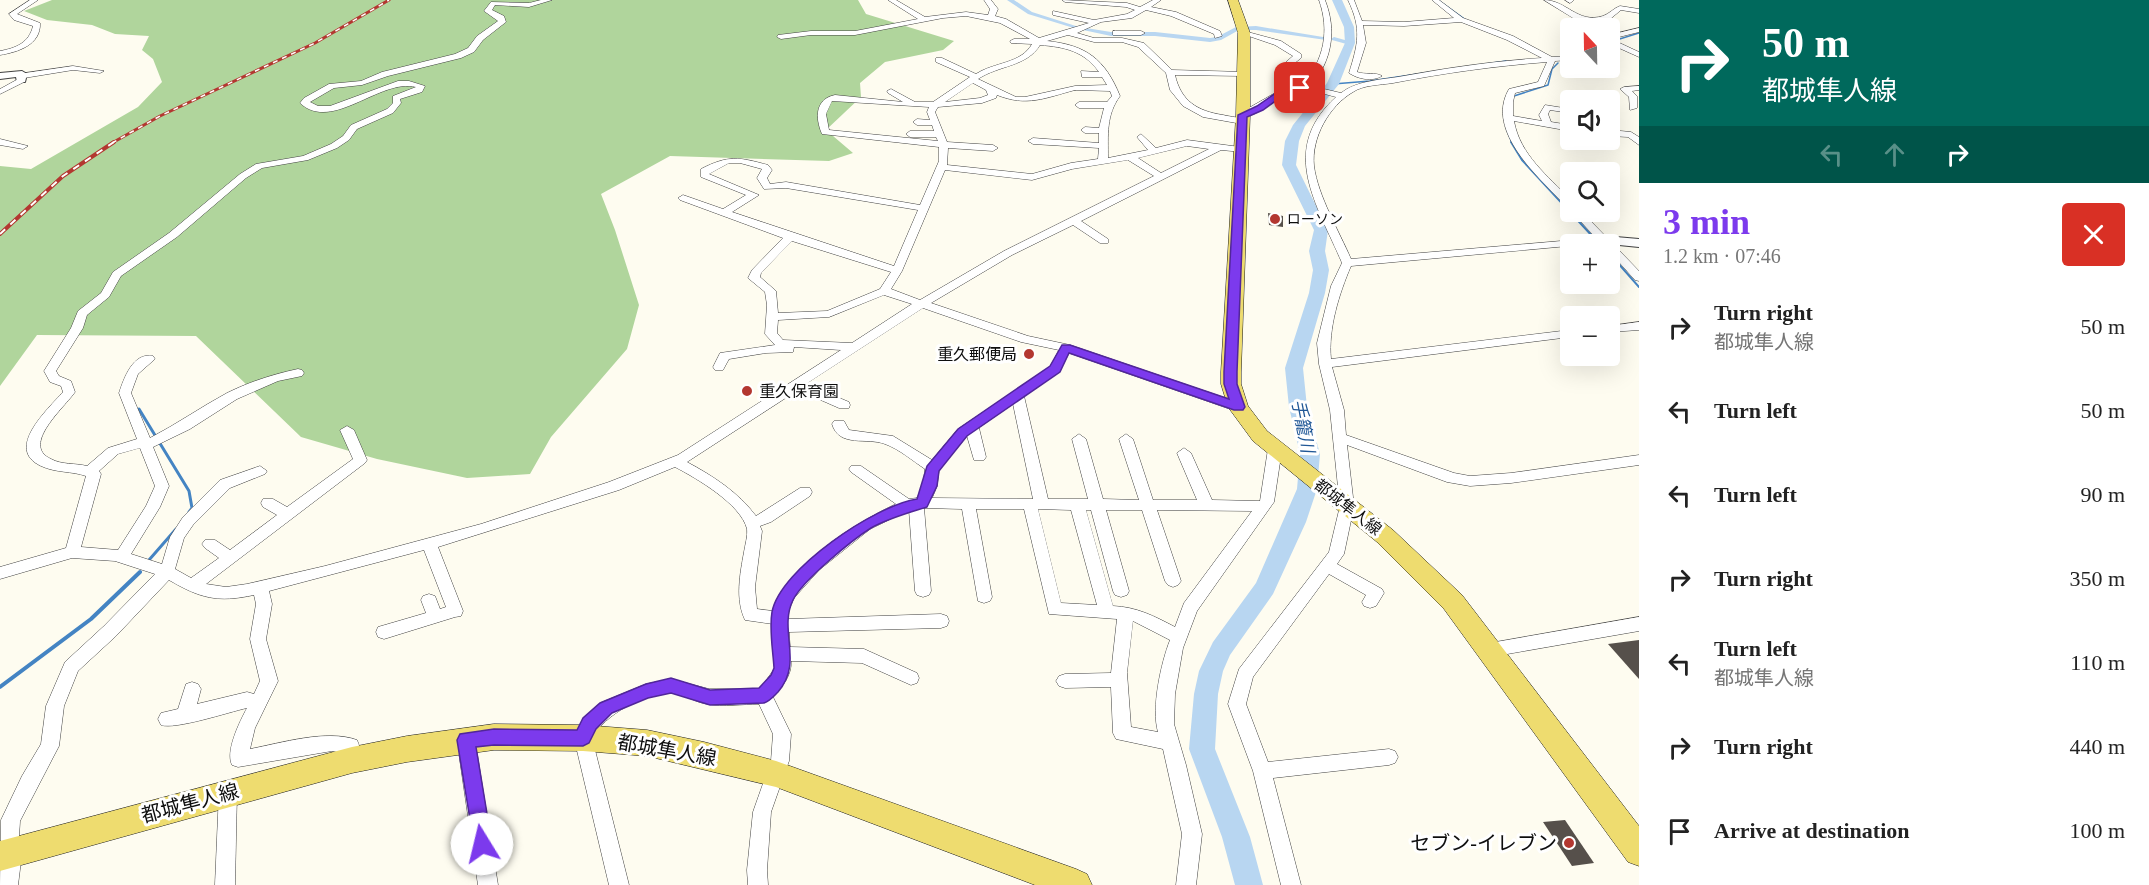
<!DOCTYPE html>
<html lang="en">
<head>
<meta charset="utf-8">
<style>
  :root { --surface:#fff; --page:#f6f6f6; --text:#222; --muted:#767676; --accent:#7c3aed }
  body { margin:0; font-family:"Times New Roman","Noto Sans JP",serif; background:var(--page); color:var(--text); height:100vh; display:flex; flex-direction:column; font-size:22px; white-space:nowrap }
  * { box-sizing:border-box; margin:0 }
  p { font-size:20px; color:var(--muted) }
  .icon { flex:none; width:33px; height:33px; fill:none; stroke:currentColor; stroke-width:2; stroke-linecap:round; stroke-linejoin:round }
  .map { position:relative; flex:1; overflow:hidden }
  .drawer { display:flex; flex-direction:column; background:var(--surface); width:510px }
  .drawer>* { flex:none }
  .hud { background:#00695c; color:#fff; overflow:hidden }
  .needle { width:39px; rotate:338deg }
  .fabs { position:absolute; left:1560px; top:18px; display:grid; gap:12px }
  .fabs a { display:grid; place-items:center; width:60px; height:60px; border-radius:6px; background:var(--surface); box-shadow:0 6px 24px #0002; font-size:30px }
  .pin { position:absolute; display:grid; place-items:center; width:51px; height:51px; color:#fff; margin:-26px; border-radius:12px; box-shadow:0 3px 9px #0006 }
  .me { position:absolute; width:66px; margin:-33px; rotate:351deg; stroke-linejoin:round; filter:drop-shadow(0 0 4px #0008) }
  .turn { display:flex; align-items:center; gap:21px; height:126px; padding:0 24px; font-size:27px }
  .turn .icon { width:78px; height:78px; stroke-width:2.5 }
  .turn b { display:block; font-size:42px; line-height:51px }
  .lanes { display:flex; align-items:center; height:57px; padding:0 24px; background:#0003; justify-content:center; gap:30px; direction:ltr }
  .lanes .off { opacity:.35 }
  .round { display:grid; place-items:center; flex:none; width:63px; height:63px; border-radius:6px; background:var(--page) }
  .head { display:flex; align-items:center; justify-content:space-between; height:102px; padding:0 24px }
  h1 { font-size:36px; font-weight:600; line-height:45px; color:var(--accent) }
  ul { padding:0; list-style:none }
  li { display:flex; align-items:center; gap:18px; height:84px; padding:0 24px }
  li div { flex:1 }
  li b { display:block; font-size:22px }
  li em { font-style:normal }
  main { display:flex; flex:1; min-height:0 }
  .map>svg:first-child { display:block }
  .forest { fill:#b0d59c }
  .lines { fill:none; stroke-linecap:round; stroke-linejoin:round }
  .stream-far3 { stroke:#4484c3; stroke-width:1.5 }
  .stream-far2 { stroke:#4484c3; stroke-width:2 }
  .stream-far1 { stroke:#4484c3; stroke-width:3 }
  .stream { stroke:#4484c3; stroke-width:4 }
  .canal { fill:#b8d6f1; fill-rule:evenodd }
  .river { fill:#b8d6f1; fill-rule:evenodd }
  .building { fill:#56504b }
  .minor-casing { stroke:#414141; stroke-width:1 }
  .tertiary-casing { stroke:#414141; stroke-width:2 }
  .primary-casing { stroke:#1f1f1f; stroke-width:1 }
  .minor { fill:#fff; fill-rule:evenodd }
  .tertiary { fill:#fff; fill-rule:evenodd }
  .primary { fill:#eedc6f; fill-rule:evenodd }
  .rail-far1-casing { stroke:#b33730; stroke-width:3 }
  .rail-casing { stroke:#b33730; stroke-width:4 }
  .rail-far1 { stroke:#fff; stroke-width:1.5; stroke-dasharray:5; stroke-linecap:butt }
  .rail { stroke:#fff; stroke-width:2; stroke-dasharray:7; stroke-linecap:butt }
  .route { fill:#7c3aed; stroke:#51269a; stroke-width:1.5 }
  .poi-dot { fill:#b33730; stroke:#fff; stroke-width:2 }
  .labels { text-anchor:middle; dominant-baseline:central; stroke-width:6; stroke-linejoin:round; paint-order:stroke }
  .far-poi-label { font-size:14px; fill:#0e0e0e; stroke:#fff; text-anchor:start }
  .poi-label { font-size:16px; fill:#0e0e0e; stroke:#fff; text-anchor:end }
  .street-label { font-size:16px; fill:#0e0e0e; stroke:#fff }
  .water-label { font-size:18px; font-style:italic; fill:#205796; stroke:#fff }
  .near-street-label { font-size:20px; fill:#0e0e0e; stroke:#fff }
  .near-poi-label { font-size:20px; fill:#0e0e0e; stroke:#fff; text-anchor:end }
</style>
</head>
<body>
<main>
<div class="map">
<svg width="1639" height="885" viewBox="0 0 1639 885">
  <rect width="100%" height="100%" fill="#fefcf0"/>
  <polygon class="forest" points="52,0 858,0 866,14 954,41 943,50 885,62 860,83 861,97 826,130 853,153 829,161 670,156 601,194 615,230 639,305 627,349 551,437 530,474 467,478 377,459 301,437 196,336 37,335 0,386 0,166 31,169 138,107 162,82 153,59 142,50 149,36 115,34 92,25 47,20 24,11"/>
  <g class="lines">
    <g class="stream-far3">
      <polyline points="1438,0 1466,20"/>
      <polyline points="1610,42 1639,33"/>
      <polyline points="1333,84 1370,81 1506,61"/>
      <polyline points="1514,96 1548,85 1552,69 1558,63"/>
      <polyline points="1507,130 1512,143"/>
    </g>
    <g class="stream-far2">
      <polyline points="1511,142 1522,160 1594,238"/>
      <polyline points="1610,254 1639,287"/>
    </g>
    <g class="stream-far1">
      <polyline points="139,409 189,491 192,508 189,512"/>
      <polyline points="149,560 176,529"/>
    </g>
    <polyline class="stream" points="0,687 91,619 140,572"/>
    <g class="canal">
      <polygon points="1007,0 1014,0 1032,12 1082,28 1077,29 1028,14"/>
      <polygon points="1256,26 1329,38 1326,40 1256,30 1239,30 1221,40 1210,42 1155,36 1111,36 1083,30 1086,28 1111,32 1155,32 1210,38 1217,37 1236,27"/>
      <polygon points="1334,37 1352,42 1353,43 1350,45 1332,40 1331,39"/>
    </g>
    <polygon class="river" points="1332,0 1342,0 1354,27 1355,43 1339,84 1305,126 1299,141 1296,165 1328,230 1325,251 1329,270 1325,293 1303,368 1307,407 1320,454 1317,489 1306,522 1273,594 1230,655 1223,671 1218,694 1215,749 1250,837 1263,885 1235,885 1222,837 1189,749 1194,694 1199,671 1213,642 1256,583 1297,489 1300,454 1289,407 1285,368 1309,293 1313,270 1309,251 1314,230 1282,165 1285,141 1293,125 1327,83 1345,43 1344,27"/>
  </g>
  <g class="building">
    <polygon points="1268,213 1283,216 1283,227 1269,225"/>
    <polygon points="1639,640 1639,679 1608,644"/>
    <polygon points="1565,820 1594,863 1572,866 1543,822"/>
  </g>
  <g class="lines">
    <defs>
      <g id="minor">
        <path d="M30,0H38L17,14L40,23C41,45 18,52 0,55V51C16,48 29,43 33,26L14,20L9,14Z"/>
        <path d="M541,0H552L529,7L495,5L492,10L504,16L506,22L483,40L474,52L461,58L388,76L362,85L334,88L310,102L318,106H330L398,81H409L425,86L422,92L400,99L401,103L393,113L357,129L349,140L337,148L308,160L262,168L246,178L177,237L121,276L109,297L87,315L83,328L56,371L59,376L71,381L75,392C65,407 20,445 51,459C62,465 75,463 87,466L108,448L137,439L119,393C124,378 133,352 153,356L155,359L138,374L131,393L150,438C177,424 201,407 227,393C249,382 274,374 298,369L302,370L304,373L302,376L278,381L237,399L190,429L153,447L169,486L160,507L131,554L162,564L170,537L183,517L220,480L260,466L267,471L265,474L230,488L193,525L184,538L175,569L191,578L219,558L205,548L202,544L205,540H215L230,550L277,515L263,507L261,503L263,499H273L287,507L353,459L340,430L347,426L354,430L367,460L365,463L206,584L226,587L247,584L325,566L481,524L609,482L678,455L841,350L794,347L793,352L766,353L729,359L723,370H715L713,367L720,353L775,345L765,334L767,305L765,292L748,278L752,270L783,238L680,200L678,198L683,195L723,209L746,195L701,177V169C728,155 739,157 768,165L772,170L767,178L770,184L786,182L920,205L939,161V147L822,134C815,118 815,99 835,95L903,102L888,93L887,91L891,89L915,102H933L970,77L936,62V58H942L976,74C994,62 1021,64 1032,44L1011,43L1010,41L1014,39H1030L1000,23L966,16L943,18L855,35H811L781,39L777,37L778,35L811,31H855L918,19L888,0H896L925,17L966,12L988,15L990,9L984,0H991L998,9L995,16L1006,19L1039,38L1089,23L1053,15V11L1094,20L1127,14L1135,10L1126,7L1065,2L1062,0L1127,3L1140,7L1153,0H1161L1151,7L1176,12L1220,31L1222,36L1215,38L1214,34L1171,16L1146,10L1132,18L1101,22L1077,33L1094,38H1122L1144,43L1172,70L1246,72V76H1243L1175,75C1181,101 1197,111 1223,115C1231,117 1240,117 1246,121L1242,124L1203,117L1183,106L1170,90L1166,73L1138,47L1122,42H1094L1068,35L1047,41C1086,45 1105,59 1120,96C1106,115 1108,135 1108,158L1148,150L1137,137L1141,134L1156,148L1187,140L1240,147L1245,150L1243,152L1221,150L1081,221L1108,239V243H1100L1073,225L1012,255L931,303L1028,336L1070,345L1243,404L1244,407L1243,410H1233L1069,353L1059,372L1024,396L1048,499H1088L1072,439L1079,434L1086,439L1103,499L1139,500L1119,439L1126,434L1133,439L1153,500H1197L1177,453L1184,448L1191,453L1212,500L1260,501L1268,449L1275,444L1282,449L1274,502L1197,611L1183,648L1175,694L1174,724L1186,765L1202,834L1196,885H1176L1182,834L1163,749L1116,739L1113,733L1111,687L1065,688L1059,686L1056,681L1059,676L1065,674L1111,673L1117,619L1049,614L1024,509H976L992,597L990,601L984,603L978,601L962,509L924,508L931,591L929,595L923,597L917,595L915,591L909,510L870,529L819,570L794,598L788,612V619L941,614L947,616L949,621L947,626L941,628L789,632L790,647L864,649L917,673L919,678L917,683L911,685L862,663L791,661C792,675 782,687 773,697L791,734L789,761L771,812L767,870L768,885H748L747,870L753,812L771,761L773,734L759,704C743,704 723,707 707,704C695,702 683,694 671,693C644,693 604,715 592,738L629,885H609L574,738L584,718L600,703L646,684L671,679L709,689H760L775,668L773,624L745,620C735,599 740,574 744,552C745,545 748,536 747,529C741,504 696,478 675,467L619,490L438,547L463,611L461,616L455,617L384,639L378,637L376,632L378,627L426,613L421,600L423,596L429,594L435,596L440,609L446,607L424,550L269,591L272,604L266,639L278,681L255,728L250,749C281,743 327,729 357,740C361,749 362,758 358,766L352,768L346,766L342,753L332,751L238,767L232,765C225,751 240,721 247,708C229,712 175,730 161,725L158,719L161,713L178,709L186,684L192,682L198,684L201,689L197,704L247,692L254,694L260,681L250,639L256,604L254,595C217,603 200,598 169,580L116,636L78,671L64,706L59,746L20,821L19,837L22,853L18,885H0L1,820L22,776L41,744L46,706L65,662L104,626L155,574L115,561L72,558L0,579V567L66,548L86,476C72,471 56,473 41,466C4,449 48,409 63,392L61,386L50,382L44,371L71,328L78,311L101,293L113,272L169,233L240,174L256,164L303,156L331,144L343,136L351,125L387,109L393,103V96L416,87C380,78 332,133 300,103L304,98L329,84L361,81L382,72L455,54L468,48L477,36L498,21L484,11L491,2L529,3ZM1040,45C1065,47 1084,51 1099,72L1081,71L1082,77H1102L1107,85L1075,86L1025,97H1016L978,79C999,65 1027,67 1040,45ZM973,83L986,90L988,95L980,98L945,102ZM1075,90L1110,91L1112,96L1107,102H1079L1075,105L1079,108H1104L1099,128L1085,127L1081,130L1085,133H1099V143L1033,138L1028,141L1033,144L1099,148L1098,159L1071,163L1032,174L947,165L948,148L993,151L998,148L993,145L947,142L935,112L938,107L982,103L996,98L997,95C1027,107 1045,98 1075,90ZM832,101L929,107L927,112L930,120L917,119L913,122L917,125H932L934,131H910L906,134L910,137H936L938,141L829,130L826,114ZM1187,146L1209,149L1161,173L1138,158ZM1128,160L1154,176L1004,251L920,300L891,289L902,271L945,170L1032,180L1072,169ZM729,163H740L762,169L757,178L764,189L786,188L918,210L894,266L732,212L759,195L709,174ZM792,241L891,272L880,289L827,311L778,313L776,291L760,277L761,273ZM884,295L912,304L852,343L783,340L777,333L778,320L829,317ZM923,308L1021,342L1059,350L1050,367L958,429L932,460L893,436L849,430L844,421H834L832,424C839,448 867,437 885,444C899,449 913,461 925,469L923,486L917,498L909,499L861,466H851L849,469L851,472L896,504C848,527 795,561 773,611L757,609L755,587L762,531L760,526L771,522L810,496L812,492L810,488H800L756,516C738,492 713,476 687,462L798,390L839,408H849L850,405L849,402L806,384ZM1013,404L1033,499L932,498L937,486L939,470L967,436L974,460H984L986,457L979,428ZM140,448L155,486L146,506L118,550L81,547L101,474L99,471L118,454ZM1038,509L1071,510L1097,605L1061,603ZM1086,510H1091L1113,591L1115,595L1121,597L1127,595L1129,591L1106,510H1142L1165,581L1168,585L1173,587L1178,585L1181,581L1157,510L1252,511L1184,603L1175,627C1154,616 1137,607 1113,606ZM1133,621L1170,640C1161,663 1151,708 1158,732L1131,727L1127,673Z"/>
        <path d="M1319,0H1325C1337,31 1332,60 1311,86L1341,93C1356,81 1379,80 1398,77C1446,68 1494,61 1542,58L1507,40L1461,22L1404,26L1363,25L1366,43L1357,72C1365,75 1376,72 1382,76C1372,82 1358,79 1349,73C1358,44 1362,29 1348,0H1354L1362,21L1404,22L1454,18L1432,0H1439L1463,18L1513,36L1552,57L1570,56V60L1555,61L1544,86L1515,93L1513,102V116L1542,121L1539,115L1545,105L1570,109V113L1550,110L1548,114L1551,122L1570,125V131L1514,121C1520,155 1548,176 1570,199V207L1566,206C1541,179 1484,132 1509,89L1538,82L1547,62C1495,66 1444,73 1393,83C1380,85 1363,85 1353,92C1329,106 1311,138 1314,166C1318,196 1339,231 1351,259L1596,238L1572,212H1582L1639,271V281L1635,280L1610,252V244L1601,243L1351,266C1339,294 1328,329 1331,359L1570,330V337L1332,367L1344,410L1346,435L1454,473L1470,476L1511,473L1639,455V465L1511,483L1470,486L1447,482L1347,445L1354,506L1344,554L1337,564L1382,589L1384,593L1376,606L1370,608L1364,606L1362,602L1366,595L1329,574L1253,677L1246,704L1268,762L1389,749L1395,751L1398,757L1395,763L1389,765L1273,778L1301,885H1281L1253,771L1228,704L1239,669L1329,552L1340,506L1330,410L1319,364L1317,343L1331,286L1342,263C1317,204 1278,150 1336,97C1323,94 1308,87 1294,90C1275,95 1260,118 1240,117V113L1282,89L1279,87L1278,69L1293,56L1275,45L1240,33L1244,31L1281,41L1301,54V58L1286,70L1287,86L1303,85C1324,59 1330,31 1319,0Z"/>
        <path d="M1544,0C1567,0 1577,24 1603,16C1609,14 1614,8 1620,6L1639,9V13L1621,10L1609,20L1589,22L1592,24L1590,28H1584V25Z"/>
        <polygon points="1565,0 1573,0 1573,1 1570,3"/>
        <polygon points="1639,28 1639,32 1611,39 1639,52 1639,57 1610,44 1610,35"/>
        <polygon points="1116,31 1141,31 1145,33 1141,35 1113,35 1113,31"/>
        <polygon points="73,66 104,71 100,73 73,70 24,78 24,82 0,94 0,89 20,78 19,74"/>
        <polygon points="1639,86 1639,90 1632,91 1637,96 1637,108 1630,110 1629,97 1620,89 1624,87"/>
        <polygon points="1610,130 1631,132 1639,137 1639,145 1628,137 1610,136"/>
        <polygon points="0,139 28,146 23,149 0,145"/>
        <polygon points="1639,322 1639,330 1610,332 1610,326"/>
        <polygon points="1639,617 1639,631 1490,657 1484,655 1482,650 1484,645 1490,643"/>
        <polygon points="466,732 472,734 475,740 498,885 478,885 457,740 460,734"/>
        <polygon points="228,783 235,786 237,792 235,885 215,885 219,792 221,786"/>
      </g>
      <g id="tertiary">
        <polygon points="22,71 27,74 25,82 17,82 16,77 0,79 0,73"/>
        <polygon points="1604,236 1639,239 1639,247 1599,243 1598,240 1599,237"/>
      </g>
      <g id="primary">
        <polygon points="1228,0 1238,0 1250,33 1250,115 1241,372 1241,384 1248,406 1267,431 1393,530 1462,595 1639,826 1639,866 1628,862 1444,609 1377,542 1253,441 1228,407 1221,384 1221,372 1236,115 1238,33"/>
        <polygon points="494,724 583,725 647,730 704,742 776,761 1076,869 1087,874 1092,885 1035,885 776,787 647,756 583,751 494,750 407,762 352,773 0,871 0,841 352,747 407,736"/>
      </g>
    </defs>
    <use href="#minor" class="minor-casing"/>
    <use href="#tertiary" class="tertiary-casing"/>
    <use href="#primary" class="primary-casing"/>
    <use href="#minor" class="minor"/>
    <use href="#tertiary" class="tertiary"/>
    <use href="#primary" class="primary"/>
    <defs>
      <polyline id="rail-far1" points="112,143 160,116 315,43 389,0"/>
      <polyline id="rail" points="0,234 63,176 114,142"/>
    </defs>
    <use href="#rail-far1" class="rail-far1-casing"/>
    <use href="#rail" class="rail-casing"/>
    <use href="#rail-far1" class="rail-far1"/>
    <use href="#rail" class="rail"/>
  </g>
  <path class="route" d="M1300,85L1305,88L1303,90L1288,92L1263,110L1247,117L1237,372V384L1245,407L1243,410H1234L1069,353L1060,372L967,436L939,471L937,486L927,507C908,513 889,518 871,528C852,540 803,580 793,600C778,631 804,662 778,692C773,697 770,701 764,703L710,705L671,693L648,698L612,713L596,729L589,743L583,746L494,745L476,747L492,844L489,850L482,853L475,850L457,740L460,734L494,729L577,730L583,718L600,703L646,684L671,678L710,690L759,688L771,675L774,668C773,651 769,629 772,612C780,569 876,505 917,499L927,466L958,429L1050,366L1062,345H1070L1229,399L1224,384V372L1238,115L1257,106L1283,88Z"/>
  <g class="poi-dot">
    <circle cx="1275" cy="219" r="6"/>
    <circle cx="1029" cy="354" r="6"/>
    <circle cx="747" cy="391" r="6"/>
    <circle cx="1569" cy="843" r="6"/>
  </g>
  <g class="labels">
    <g class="far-poi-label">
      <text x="1287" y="219">ローソン</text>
    </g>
    <g class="poi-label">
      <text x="1017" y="354">重久郵便局</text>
      <text x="759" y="391" text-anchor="start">重久保育園</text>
    </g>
    <g class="street-label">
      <text transform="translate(1348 507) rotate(38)">都城隼人線</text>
    </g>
    <g class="water-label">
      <text transform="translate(1303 426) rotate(79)">手籠川</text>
    </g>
    <g class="near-street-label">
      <text transform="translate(667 750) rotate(10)">都城隼人線</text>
      <text transform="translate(190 803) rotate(-15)">都城隼人線</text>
    </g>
    <g class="near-poi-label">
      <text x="1557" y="843">セブン-イレブン</text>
    </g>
  </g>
</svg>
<div class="fabs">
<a><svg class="needle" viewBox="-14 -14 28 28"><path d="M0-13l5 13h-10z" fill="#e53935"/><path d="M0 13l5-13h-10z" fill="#767676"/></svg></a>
<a><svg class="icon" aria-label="sound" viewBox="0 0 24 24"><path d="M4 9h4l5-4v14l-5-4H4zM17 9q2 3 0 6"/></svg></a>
<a><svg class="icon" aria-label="search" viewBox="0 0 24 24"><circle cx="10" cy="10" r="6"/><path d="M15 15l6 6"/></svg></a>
<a>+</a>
<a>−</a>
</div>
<div class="pin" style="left:1300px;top:88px;background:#d93025"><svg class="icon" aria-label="arrive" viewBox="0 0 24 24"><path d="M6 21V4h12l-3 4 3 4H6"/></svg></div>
<svg class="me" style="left:482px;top:844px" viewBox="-20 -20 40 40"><circle r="19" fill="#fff"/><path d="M0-13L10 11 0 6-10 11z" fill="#7c3aed"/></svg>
</div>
<section class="drawer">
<div class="hud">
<div class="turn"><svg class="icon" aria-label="right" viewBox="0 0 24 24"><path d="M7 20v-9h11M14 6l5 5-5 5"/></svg><div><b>50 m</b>都城隼人線</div></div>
<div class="lanes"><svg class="icon off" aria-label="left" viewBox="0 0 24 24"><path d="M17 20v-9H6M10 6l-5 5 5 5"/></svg><svg class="icon off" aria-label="ahead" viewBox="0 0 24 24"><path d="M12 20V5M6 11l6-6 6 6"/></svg><svg class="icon" aria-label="right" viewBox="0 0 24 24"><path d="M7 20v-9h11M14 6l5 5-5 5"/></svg></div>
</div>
<div class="head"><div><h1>3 min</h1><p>1.2 km · 07:46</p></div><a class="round" style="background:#d93025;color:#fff"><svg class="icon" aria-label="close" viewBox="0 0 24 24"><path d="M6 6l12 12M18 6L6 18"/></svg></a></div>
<ul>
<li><svg class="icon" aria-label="right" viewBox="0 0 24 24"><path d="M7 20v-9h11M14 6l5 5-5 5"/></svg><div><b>Turn right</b><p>都城隼人線</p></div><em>50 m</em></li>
<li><svg class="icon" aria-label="left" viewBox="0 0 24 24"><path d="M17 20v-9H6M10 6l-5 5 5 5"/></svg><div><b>Turn left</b></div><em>50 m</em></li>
<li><svg class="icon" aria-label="left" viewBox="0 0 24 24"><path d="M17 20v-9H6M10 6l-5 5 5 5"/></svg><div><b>Turn left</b></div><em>90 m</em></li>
<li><svg class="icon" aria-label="right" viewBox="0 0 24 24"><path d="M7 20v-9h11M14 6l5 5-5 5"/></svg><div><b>Turn right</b></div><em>350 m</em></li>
<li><svg class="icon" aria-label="left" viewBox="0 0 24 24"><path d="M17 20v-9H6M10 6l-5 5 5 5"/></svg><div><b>Turn left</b><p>都城隼人線</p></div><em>110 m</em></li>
<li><svg class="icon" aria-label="right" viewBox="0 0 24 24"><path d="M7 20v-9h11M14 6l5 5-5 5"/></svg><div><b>Turn right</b></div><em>440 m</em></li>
<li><svg class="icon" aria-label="arrive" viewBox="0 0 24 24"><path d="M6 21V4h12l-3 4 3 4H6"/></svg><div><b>Arrive at destination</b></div><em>100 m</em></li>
</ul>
</section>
</main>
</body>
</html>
